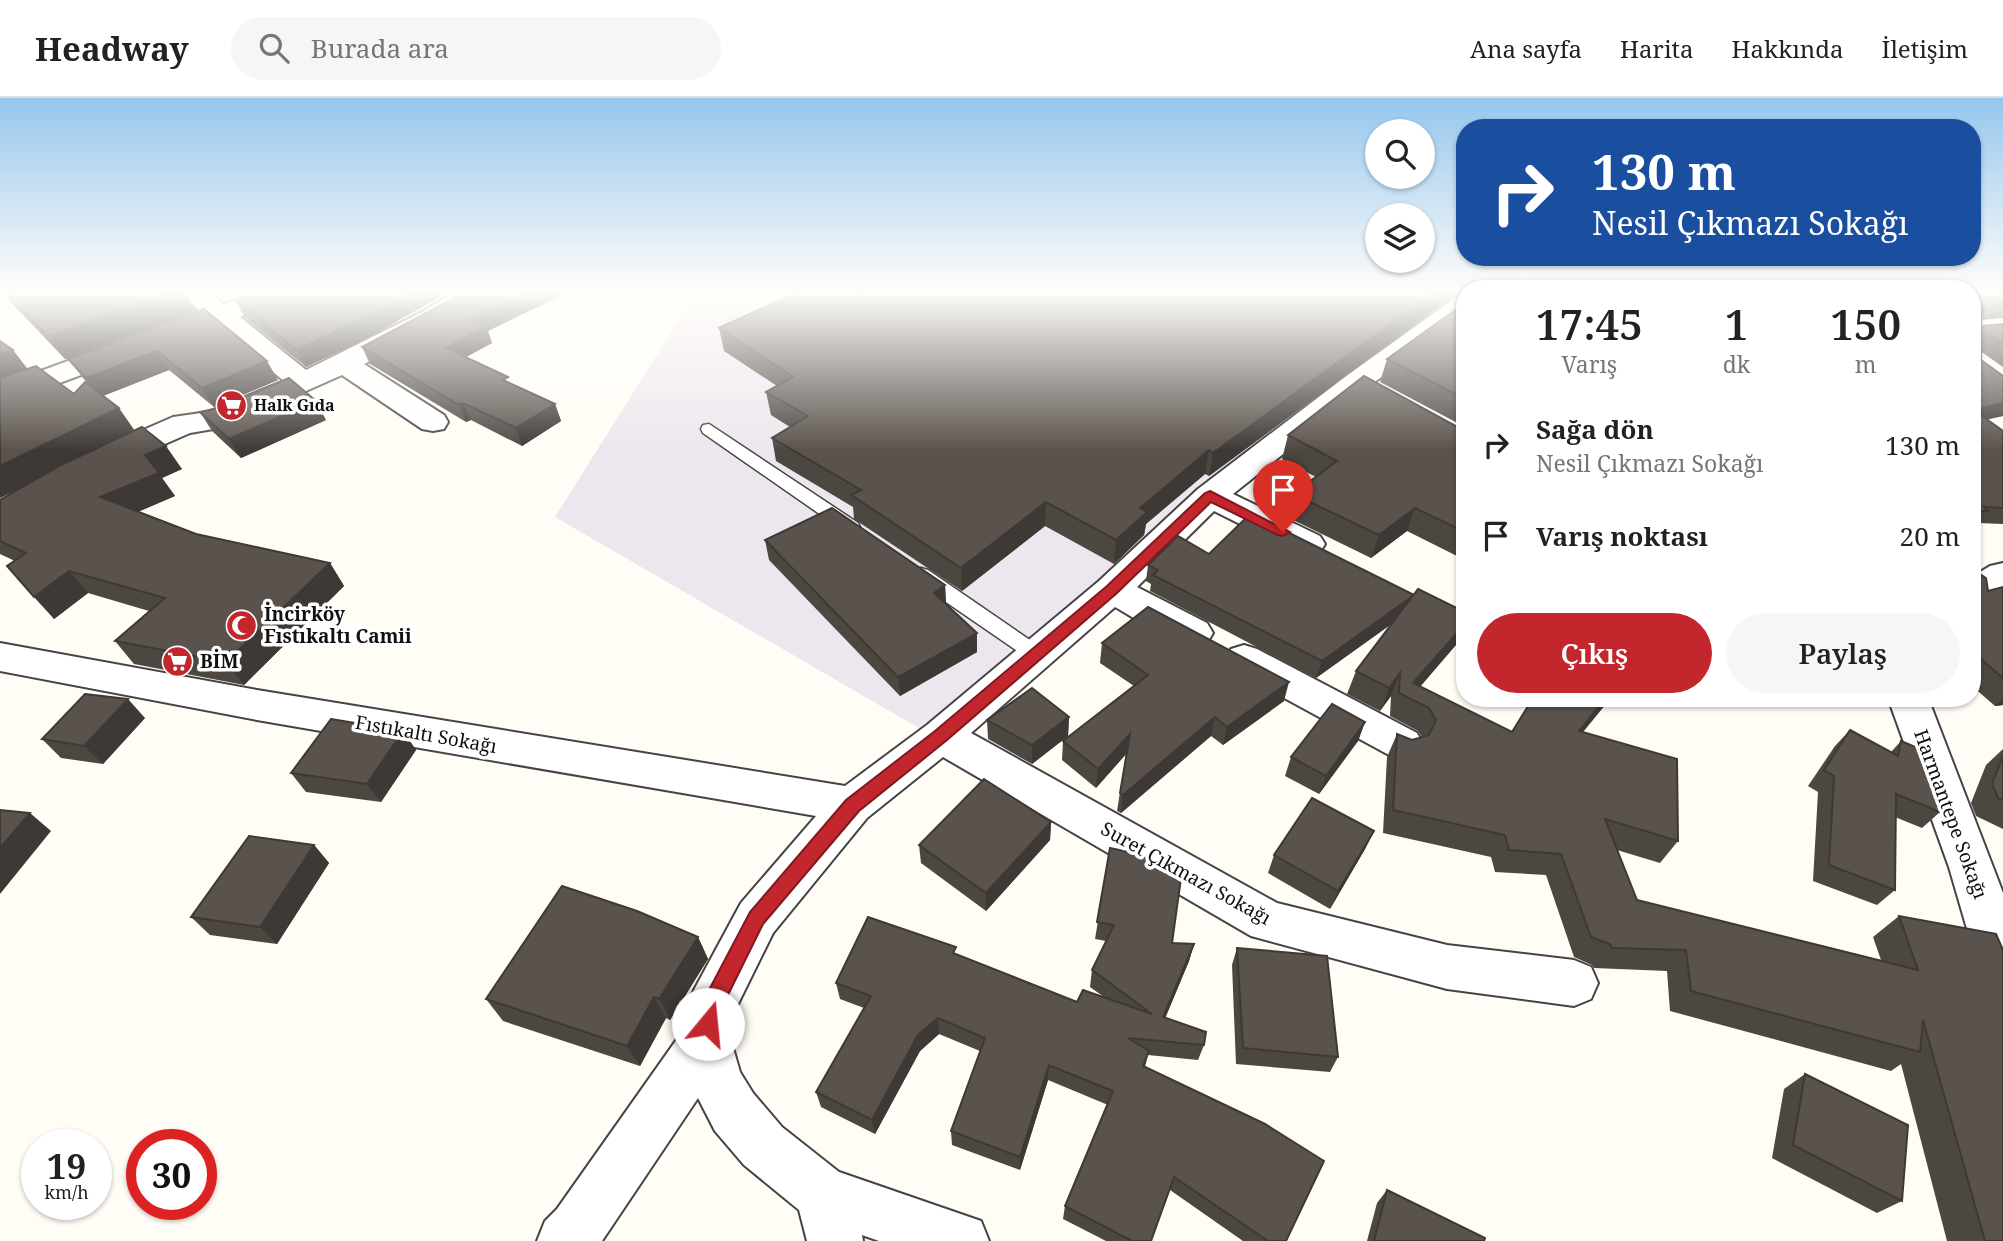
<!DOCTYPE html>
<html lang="tr">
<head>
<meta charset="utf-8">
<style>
  :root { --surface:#fff; --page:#f6f6f6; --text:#222; --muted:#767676; --line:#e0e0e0; --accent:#c4262e }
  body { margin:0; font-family:"Noto Serif",serif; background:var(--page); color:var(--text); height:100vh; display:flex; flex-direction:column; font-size:26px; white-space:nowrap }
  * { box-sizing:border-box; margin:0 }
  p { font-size:23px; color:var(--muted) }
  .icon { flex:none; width:38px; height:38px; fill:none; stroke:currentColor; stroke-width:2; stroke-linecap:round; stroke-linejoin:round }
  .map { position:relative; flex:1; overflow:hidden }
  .drawer { position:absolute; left:1456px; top:182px; width:525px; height:427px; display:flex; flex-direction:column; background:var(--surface); border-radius:28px; box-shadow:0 2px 5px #0004 }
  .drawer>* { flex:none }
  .top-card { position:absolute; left:1456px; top:21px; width:525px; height:147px; border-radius:28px; box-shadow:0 2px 5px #0004; background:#1a4fa0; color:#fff; overflow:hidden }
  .fabs { position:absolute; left:1365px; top:21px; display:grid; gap:14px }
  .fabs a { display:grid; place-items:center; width:70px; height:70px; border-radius:50%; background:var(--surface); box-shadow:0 2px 5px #0004; font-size:35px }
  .speed { position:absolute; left:21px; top:1031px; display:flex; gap:14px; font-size:35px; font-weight:700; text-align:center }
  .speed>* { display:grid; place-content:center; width:91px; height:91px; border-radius:50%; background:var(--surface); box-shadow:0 2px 5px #0004; line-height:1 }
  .speed small { font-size:18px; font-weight:400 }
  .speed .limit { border:10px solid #d22; background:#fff; color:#111 }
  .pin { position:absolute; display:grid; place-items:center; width:60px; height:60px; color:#fff; margin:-72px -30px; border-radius:50% 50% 50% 0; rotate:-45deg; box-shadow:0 0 7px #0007 }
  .pin .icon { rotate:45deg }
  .me { position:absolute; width:77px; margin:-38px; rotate:17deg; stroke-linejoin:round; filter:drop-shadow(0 0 5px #0008) }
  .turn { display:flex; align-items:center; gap:24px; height:147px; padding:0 21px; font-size:32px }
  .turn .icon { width:91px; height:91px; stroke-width:2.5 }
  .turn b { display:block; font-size:49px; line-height:60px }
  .eta { display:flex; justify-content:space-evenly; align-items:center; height:119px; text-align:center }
  .eta b { font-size:42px; font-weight:600; line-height:49px }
  .primary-button { display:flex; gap:14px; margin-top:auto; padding:14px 21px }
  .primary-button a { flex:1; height:80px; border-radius:42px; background:var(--accent); color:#fff; font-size:28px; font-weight:600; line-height:80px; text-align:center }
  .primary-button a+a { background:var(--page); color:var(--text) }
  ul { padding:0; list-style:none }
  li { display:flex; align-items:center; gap:21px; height:91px; padding:0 21px }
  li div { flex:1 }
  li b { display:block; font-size:26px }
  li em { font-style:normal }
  header { display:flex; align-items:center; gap:42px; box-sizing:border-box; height:98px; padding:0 35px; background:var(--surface); border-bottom:2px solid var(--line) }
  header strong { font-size:33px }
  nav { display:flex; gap:38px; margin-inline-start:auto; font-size:24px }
  .search { width:490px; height:63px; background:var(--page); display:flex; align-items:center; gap:18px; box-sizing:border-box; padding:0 24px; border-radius:38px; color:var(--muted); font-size:26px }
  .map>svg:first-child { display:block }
  .industrial { fill:#eee6ef }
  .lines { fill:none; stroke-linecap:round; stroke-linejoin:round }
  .service-casing { stroke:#444; stroke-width:3 }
  .minor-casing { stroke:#444; stroke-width:4 }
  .service { fill:#fff; fill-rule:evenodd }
  .minor { fill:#fff; fill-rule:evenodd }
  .wall { fill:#4d4742 }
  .shaded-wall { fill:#3f3936 }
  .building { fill:#5a524d; stroke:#3f3936; stroke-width:2 }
  .route { fill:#c4262e; stroke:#7f191e; stroke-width:2 }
  .labels { text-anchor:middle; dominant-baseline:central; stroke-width:7; stroke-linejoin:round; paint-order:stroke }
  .far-poi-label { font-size:16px; font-weight:bold; fill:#111; stroke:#fff; text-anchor:start }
  .poi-label { font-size:19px; font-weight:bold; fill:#111; stroke:#fff; text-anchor:start }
  .street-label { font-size:19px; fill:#111; stroke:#fff }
</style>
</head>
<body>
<header>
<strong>Headway</strong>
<div class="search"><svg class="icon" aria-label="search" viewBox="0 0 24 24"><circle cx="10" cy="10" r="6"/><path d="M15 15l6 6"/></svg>Burada ara</div>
<nav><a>Ana sayfa</a><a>Harita</a><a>Hakkında</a><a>İletişim</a></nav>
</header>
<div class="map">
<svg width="2003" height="1143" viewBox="0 0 2003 1143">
  <rect width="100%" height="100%" fill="#fffdf5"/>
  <polygon class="industrial" points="697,193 1465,193 1465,201 924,633 555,419"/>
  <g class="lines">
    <defs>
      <g id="service">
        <polygon points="709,326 858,425 860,429 858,433 844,433 703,335 701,331 703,327"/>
        <polygon points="921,470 928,472 1043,551 1046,556 1043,561 1036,564 1029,561 914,482 911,477 914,472"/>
      </g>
      <g id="minor">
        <polygon points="178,193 208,193 224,206 259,193 297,193 293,199 240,219 306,272 422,214 457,193 489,193 485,199 442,226 364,266 444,317 448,324 444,331 433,333 422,331 342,277 225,329 190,335 117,367 106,370 95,367 90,360 95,353 173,319 208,314 284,283 216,227 0,307 0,288 201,214"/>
        <path d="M1465,197V218L1365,291L1233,396L1320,438L1325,446L1320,454L1308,457L1296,454L1214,413L1137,489L1207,525L1213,535L1207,545C1177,553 1141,523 1115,509L971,635L1277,805L1447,847L1574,862L1591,869L1598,885L1591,901L1574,908L1447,891L1251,838L943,659L867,720L773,835L735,912L731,943L740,974L753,995L782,1029L839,1074L981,1123L989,1143H879L862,1137L863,1143H807L799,1112L744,1067L715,1033L698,1000L602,1143H537L545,1123L557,1111L682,934L686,909L694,892L741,805L816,718L257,622L0,573V545L257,592L845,688L927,627L1099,483L1198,391L1345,279L1456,199Z"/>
        <polygon points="2003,465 2003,493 1985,505 1972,509 1972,479 1990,468"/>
        <polygon points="1244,547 1257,551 1417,635 1423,646 1417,657 1403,662 1389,657 1231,571 1225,561 1231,551"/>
        <polygon points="1888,600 1928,600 2003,795 2003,894 1986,888 1979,872 1949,769"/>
      </g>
    </defs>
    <use href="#service" class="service-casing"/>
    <use href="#minor" class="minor-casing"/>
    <use href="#service" class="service"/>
    <use href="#minor" class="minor"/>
  </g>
  <g class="wall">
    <polygon points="0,193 184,193 196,213 65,261"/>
    <polygon points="1972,193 2003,193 2003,220 1981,222 1981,228 2003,226 2003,269 1983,255 1981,254 1981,262 2003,318 1987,321 2003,333 2003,426 1978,425 1975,429 1972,429"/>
    <polygon points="462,196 488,233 492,245 466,259 510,285 555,306 561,323 522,348 471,322 466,324 370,266 362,249"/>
    <polygon points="865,197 1454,197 1209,378 1205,376 1146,426 1144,437 1114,466 1045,428 962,493 854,421 853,409 776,363 772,340 790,329 771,317 766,294 777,288 724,253 719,230"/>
    <polygon points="236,203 371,238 306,269 245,220"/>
    <polygon points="1465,205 1465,329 1380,284 1387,261"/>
    <polygon points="204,211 278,282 214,309 169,272 103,298 134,333 182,371 162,380 175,398 138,414 196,436 330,465 344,488 244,587 134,566 115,543 149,513 88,495 54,521 15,463 0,456 0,402 24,388 0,400 0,243 27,271 74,296 87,285 68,261"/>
    <polygon points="200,314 326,322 241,360 212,333"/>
    <polygon points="1461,331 1465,331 1465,462 1407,433 1371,460 1287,419 1293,396 1316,379 1282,361 1288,337"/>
    <polygon points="765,442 945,487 946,506 977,554 900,598 769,462"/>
    <polygon points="1209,456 1414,497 1465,514 1465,534 1461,541 1420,589 1512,634 1583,634 1678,743 1660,765 1617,752 1637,802 1881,862 1873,839 1899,818 1996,836 2003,1143 1947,1143 1901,966 1891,973 1670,913 1667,873 1594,870 1592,867 1574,859 1546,777 1495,774 1491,759 1383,735 1387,659 1397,636 1412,642 1422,639 1418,633 1390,618 1391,598 1380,613 1347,596 1356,573 1393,525 1316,580 1150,493 1151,486 1146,483 1148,467"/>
    <polygon points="1972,471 1988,493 2003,489 2003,607 1995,608 1972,588"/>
    <polygon points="1102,545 1284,603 1223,647 1211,638 1121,715 1117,713 1126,656 1096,690 1062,662 1063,643 1134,588 1100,565"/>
    <polygon points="1069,619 1068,638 1032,666 988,641 987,622"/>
    <polygon points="145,620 103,666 61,660 42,641"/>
    <polygon points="1365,624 1358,643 1319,696 1285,678 1291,659"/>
    <polygon points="1850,632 1891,654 1901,643 1940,714 1922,730 1895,719 1895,792 1877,807 1813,783 1818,694 1808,688 1835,648"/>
    <polygon points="403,633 416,652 381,704 306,694 291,675"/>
    <polygon points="2003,651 2003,731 1976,718 1971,705 1986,667"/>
    <polygon points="1051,724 1050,742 986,813 921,765 919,747"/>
    <polygon points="1374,733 1365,751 1330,811 1268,775 1274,757"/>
    <polygon points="314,747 329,765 277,846 210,837 191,819"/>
    <polygon points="1110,750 1172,845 1194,846 1189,863 1165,920 1204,947 1198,962 1148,957 1145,969 1286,1143 1243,1143 1170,1092 1151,1143 1106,1143 1063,1121 1065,1108 1108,1007 1048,982 1020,1072 952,1047 951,1033 980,953 939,936 920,953 875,1036 821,1009 816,994 864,910 840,901 836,885 956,856 1077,904 1104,899 1090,889 1092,872 1106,843 1095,841"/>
    <polygon points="698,839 708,861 670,922 666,920 640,968 503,923 486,901"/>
    <polygon points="1237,850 1338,959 1330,974 1236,966 1232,867"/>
    <polygon points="1805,976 1902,1103 1877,1115 1772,1060 1784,991"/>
    <polygon points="1387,1092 1484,1143 1367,1143 1377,1105"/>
  </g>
  <g class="shaded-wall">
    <polygon points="176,193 184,193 196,213 65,261 48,239"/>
    <polygon points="414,193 451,193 371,238 306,269 297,252"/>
    <polygon points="531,193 571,193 488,233 492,245 453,266 446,250 472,221"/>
    <polygon points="1436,193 1465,193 1465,195 1454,197 1209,378 1213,355"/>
    <polygon points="13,252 30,274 0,286 0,257"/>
    <polygon points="157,253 169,272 100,299 86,280"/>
    <polygon points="267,263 278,282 214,309 202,290"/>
    <polygon points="316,303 326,322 241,360 229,341"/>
    <polygon points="463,305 471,322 466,324 459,307"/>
    <polygon points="2003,305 2003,318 1972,325 1974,312"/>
    <polygon points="555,306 561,323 522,348 516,330"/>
    <polygon points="119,310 135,333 0,400 0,368"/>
    <polygon points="166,348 182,371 162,380 175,398 118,422 100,399 145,357"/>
    <polygon points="1209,352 1205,376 1146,426 1144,437 1114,466 1116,442 1140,410"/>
    <polygon points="1046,404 1045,428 962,493 961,470"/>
    <polygon points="1415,410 1407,433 1371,460 1379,437"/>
    <polygon points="330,465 344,488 244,587 226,564"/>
    <polygon points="69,473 88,495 54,521 34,499"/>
    <polygon points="945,487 946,506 934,495"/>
    <polygon points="1414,497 1408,514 1316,580 1322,563"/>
    <polygon points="1465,526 1465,534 1461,541 1410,600 1413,585"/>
    <polygon points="977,535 977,554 900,598 898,579"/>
    <polygon points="1400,575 1391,598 1380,613 1389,590"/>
    <polygon points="1289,584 1284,603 1223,647 1227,629"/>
    <polygon points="1606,600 1611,600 1565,656 1579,633"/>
    <polygon points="2003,600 2003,607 1995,608"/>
    <polygon points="128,601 145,620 103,666 84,648"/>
    <polygon points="1069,619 1068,638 1032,666 1032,647"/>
    <polygon points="1215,619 1211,638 1121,715 1123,697"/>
    <polygon points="1365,624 1358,643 1319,696 1326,678"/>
    <polygon points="403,633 416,652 381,704 367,686"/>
    <polygon points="1130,636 1127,655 1096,690 1098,671"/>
    <polygon points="30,715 51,733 0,796 0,750"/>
    <polygon points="1051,724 1050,742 986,813 986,795"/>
    <polygon points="1374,733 1365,751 1330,811 1338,793"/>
    <polygon points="314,747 329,765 277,846 260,829"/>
    <polygon points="698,839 708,861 670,922 659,901"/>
    <polygon points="1194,846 1189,863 1159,935 1163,919"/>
    <polygon points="654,899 666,920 640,968 627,948"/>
    <polygon points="938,920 939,936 920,953 875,1036 872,1022 918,937"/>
    <polygon points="1049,967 1048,982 1020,1072 1020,1059"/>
  </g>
  <g class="building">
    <polygon points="5,193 176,193 48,239"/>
    <polygon points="263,193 414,193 363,221 297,252 236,203"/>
    <polygon points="467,193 531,193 472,221 486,228 446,250 508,279 503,282 555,306 516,330 463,305 459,307 362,249"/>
    <polygon points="800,193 857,193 865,197 874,193 1436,193 1213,355 1209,352 1140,410 1147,414 1116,442 1046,404 961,470 851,397 861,392 772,340 808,318 766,294 793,279 719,230"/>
    <polygon points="1972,193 2003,193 2003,207 1981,209 1981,228 2003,226 2003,246 1995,240 1981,237 1981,262 2003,278 2003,305 1974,312 2003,333 2003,410 1984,409 1988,413 1972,413"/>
    <polygon points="1465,205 1465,301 1387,261"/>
    <polygon points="204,211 267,263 202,290 157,253 86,280 68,261"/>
    <polygon points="0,243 13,252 0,257"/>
    <polygon points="36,268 74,296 85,284 119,310 0,368 0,280"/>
    <polygon points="1364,278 1461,331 1465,331 1465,434 1415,410 1379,437 1293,396 1337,363 1288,337"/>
    <polygon points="289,280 316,303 229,341 200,314 218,310"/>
    <polygon points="142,329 166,348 145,357 159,375 100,399 196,436 330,465 226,564 115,543 165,500 69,473 34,499 7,468 26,455 0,443 0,402 61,367"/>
    <polygon points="832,410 945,487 934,495 977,535 898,579 765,442"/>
    <polygon points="1246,420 1260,427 1265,423 1414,497 1322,563 1153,477 1158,472 1148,467 1178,438 1209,456"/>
    <polygon points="1972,471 1986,480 1988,493 2003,489 2003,580 1972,553"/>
    <polygon points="1418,491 1465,514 1465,526 1413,585 1512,634 1533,600 1606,600 1579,633 1677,661 1678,743 1605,721 1637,802 1918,872 1899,818 1996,836 2003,852 2003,1143 1985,1143 1923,922 1920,954 1691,893 1686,852 1612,850 1610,846 1591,839 1561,756 1509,752 1505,737 1393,712 1397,636 1412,642 1429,637 1436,622 1429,610 1399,595 1400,575 1389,590 1356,573"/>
    <polygon points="1148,509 1289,584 1227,629 1215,619 1123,697 1120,695 1130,636 1098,671 1063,643 1148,577 1102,545"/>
    <polygon points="1032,590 1069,619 1032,647 987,622"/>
    <polygon points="85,596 128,601 84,648 42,641"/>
    <polygon points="1332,606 1365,624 1326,678 1291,659"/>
    <polygon points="331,621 403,633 367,686 291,675"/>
    <polygon points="1850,632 1898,658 1901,643 1927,654 1942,692 1940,714 1896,696 1895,792 1829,767 1834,678 1824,672"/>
    <polygon points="2003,658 2003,702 1998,700 1992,686"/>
    <polygon points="984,681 1051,724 986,795 919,747"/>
    <polygon points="1312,700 1374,733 1338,793 1274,757"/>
    <polygon points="0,712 30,715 0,750"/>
    <polygon points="249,738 314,747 260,829 191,819"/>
    <polygon points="1110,750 1138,756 1181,780 1172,845 1194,846 1163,919 1206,934 1204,947 1128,940 1149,953 1143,968 1265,1026 1324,1063 1286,1143 1268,1143 1174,1079 1151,1143 1132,1143 1065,1108 1113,993 1049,967 1020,1059 951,1033 985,940 938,920 918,937 872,1022 816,994 871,898 836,885 868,819 956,849 953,855 1077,904 1083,892 1152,916 1092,872 1114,827 1097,824"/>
    <polygon points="562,788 637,813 698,839 659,901 654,899 627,948 486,901"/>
    <polygon points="1237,850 1327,858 1338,959 1243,950"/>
    <polygon points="1805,976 1908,1027 1902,1103 1793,1047"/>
    <polygon points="1387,1092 1485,1140 1484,1143 1374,1143"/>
  </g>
  <linearGradient id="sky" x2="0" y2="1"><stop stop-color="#95c6ee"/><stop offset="0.55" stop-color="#fffefa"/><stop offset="1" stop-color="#fffefa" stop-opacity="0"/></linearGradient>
  <rect width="2003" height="353" fill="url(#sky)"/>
  <polygon class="route" points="1210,393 1290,434 1283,438 1278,437 1211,404 1117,495 947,642 859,713 763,826 721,911 716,933 708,936 701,933 698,926 700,909 750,814 846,702 935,633 1107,488 1205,395"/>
  <defs>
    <symbol id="supermarket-disc" viewBox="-11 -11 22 22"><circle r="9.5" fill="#c4262e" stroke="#fff"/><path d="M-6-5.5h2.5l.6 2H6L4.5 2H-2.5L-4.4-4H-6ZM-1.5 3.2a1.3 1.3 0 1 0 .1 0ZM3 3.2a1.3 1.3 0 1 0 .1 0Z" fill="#fff"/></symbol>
    <symbol id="mosque-disc" viewBox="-11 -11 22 22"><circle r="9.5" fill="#c4262e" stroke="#fff"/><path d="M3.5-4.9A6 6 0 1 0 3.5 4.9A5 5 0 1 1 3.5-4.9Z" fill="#fff"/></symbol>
  </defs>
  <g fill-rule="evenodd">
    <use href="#supermarket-disc" x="214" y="290" width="35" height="35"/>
    <use href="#mosque-disc" x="224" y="510" width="35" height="35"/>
    <use href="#supermarket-disc" x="160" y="546" width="35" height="35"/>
  </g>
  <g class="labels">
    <g class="far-poi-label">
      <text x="254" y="307">Halk Gıda</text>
    </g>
    <g class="poi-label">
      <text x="264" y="516">İncirköy<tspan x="264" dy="22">Fıstıkaltı Camii</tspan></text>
      <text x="200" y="563">BİM</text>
    </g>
    <g class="street-label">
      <text transform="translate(426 636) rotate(10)">Fıstıkaltı Sokağı</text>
      <text transform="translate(1951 716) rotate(70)">Harmantepe Sokağı</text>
      <text transform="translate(1186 775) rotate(29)">Suret Çıkmazı Sokağı</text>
    </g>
  </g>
</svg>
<div class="fabs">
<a><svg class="icon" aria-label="search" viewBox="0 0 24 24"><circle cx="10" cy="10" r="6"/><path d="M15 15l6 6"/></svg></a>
<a><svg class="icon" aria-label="layers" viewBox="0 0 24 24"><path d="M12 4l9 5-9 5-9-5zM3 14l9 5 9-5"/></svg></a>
</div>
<div class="speed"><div>19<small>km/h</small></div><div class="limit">30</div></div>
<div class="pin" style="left:1283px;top:434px;background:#d93025"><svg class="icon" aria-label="arrive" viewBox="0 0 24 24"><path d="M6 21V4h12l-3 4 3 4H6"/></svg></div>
<svg class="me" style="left:708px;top:926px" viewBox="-20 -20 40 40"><circle r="19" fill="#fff"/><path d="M0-13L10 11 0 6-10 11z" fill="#c4262e"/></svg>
<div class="top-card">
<div class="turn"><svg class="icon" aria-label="right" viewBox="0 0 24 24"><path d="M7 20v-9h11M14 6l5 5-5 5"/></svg><div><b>130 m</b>Nesil Çıkmazı Sokağı</div></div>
</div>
<section class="drawer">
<div class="eta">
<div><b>17:45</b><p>Varış</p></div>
<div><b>1</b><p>dk</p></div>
<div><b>150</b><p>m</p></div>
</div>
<ul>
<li><svg class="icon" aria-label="right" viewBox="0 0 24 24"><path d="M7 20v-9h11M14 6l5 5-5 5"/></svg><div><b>Sağa dön</b><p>Nesil Çıkmazı Sokağı</p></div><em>130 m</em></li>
<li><svg class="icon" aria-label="arrive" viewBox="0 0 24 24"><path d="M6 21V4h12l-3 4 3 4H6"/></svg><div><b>Varış noktası</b></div><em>20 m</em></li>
</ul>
<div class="primary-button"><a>Çıkış</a><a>Paylaş</a></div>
</section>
</div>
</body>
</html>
